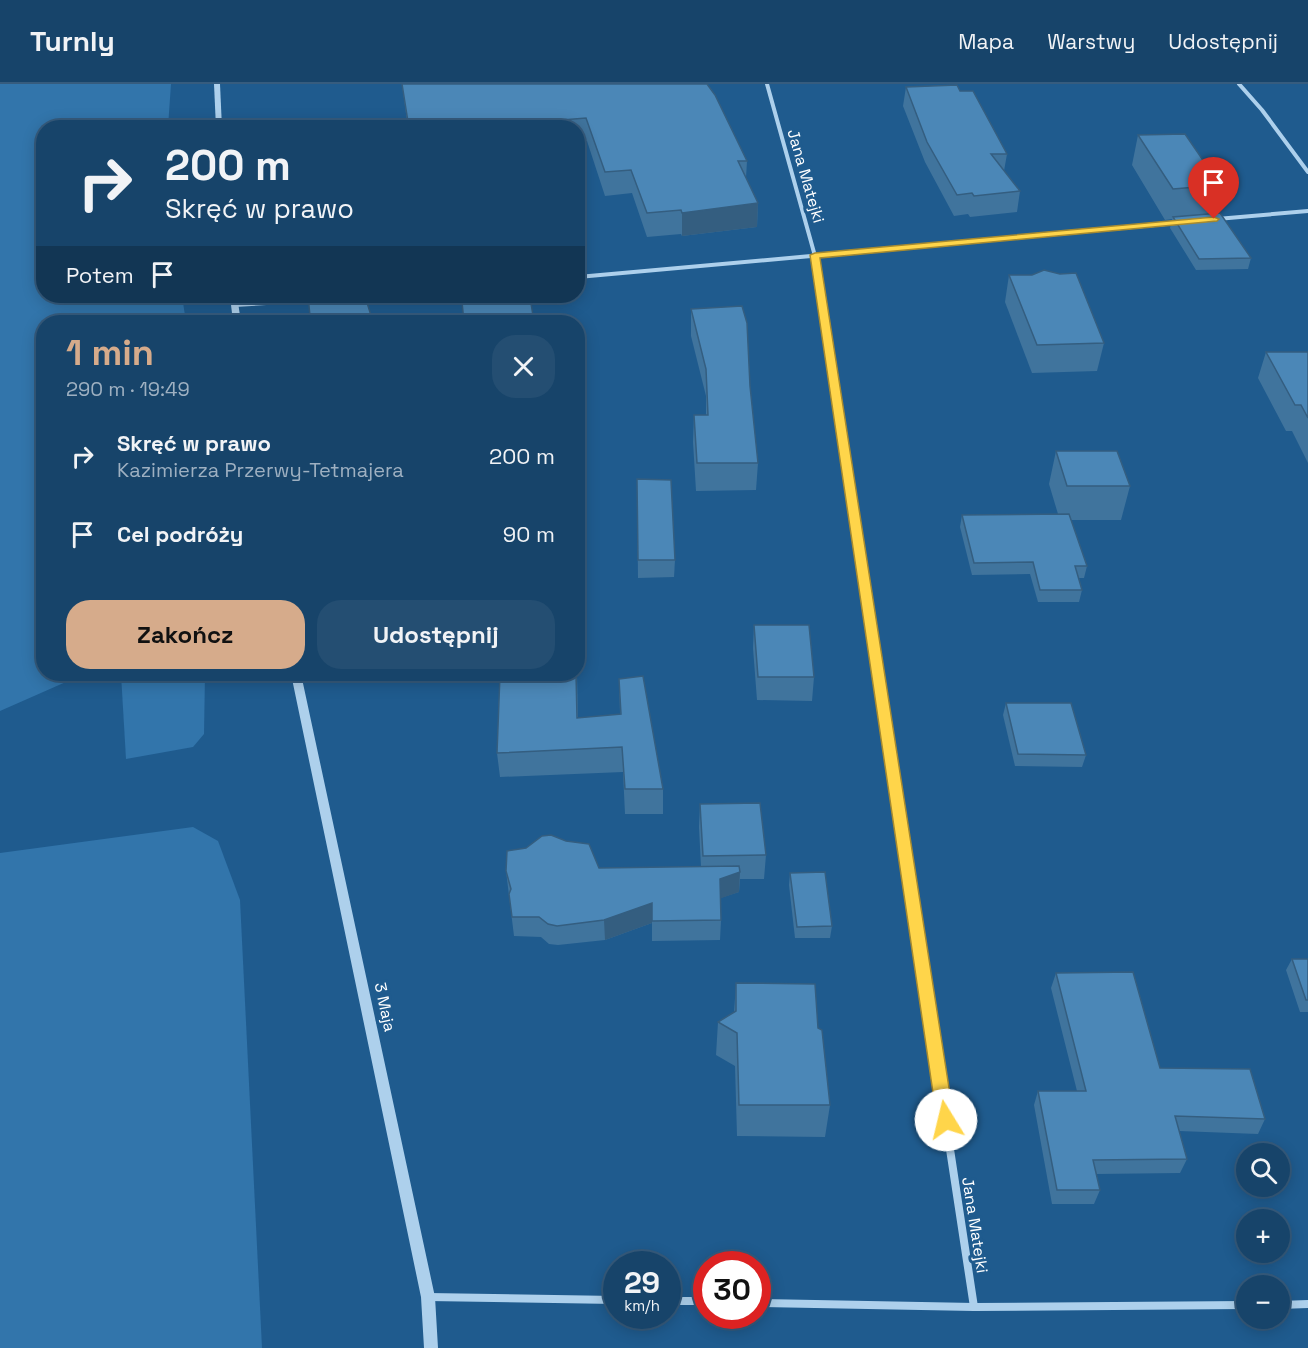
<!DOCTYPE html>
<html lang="pl">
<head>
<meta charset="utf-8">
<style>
  :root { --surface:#17446a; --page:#244e72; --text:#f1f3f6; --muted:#9eb0c1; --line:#365c7e; --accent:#d6ab8b }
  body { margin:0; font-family:"Space Grotesk",sans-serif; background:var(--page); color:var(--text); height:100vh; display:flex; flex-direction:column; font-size:22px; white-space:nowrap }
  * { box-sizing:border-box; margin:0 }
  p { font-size:20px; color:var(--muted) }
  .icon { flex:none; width:33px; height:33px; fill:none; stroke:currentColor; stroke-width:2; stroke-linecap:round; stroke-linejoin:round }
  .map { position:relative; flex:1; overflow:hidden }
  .panel { position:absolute; left:36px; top:231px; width:549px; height:366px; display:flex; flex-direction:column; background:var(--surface); border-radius:24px; box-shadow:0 3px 15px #0003,0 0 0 2px var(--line) }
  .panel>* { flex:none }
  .banner { position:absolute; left:36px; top:36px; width:549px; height:183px; border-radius:24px; box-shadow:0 3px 15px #0003,0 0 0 2px var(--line); background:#17446a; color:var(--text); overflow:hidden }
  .buttons { position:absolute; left:1236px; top:1059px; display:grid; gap:12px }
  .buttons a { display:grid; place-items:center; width:54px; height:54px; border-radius:50%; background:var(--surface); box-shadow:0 3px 15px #0003,0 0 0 2px var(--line); font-size:30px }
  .speed { position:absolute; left:603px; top:1167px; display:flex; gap:12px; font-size:30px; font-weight:700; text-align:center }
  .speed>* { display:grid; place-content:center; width:78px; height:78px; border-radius:50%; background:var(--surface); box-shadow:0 3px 15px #0003,0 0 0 2px var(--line); line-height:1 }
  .speed small { font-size:15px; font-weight:400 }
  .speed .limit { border:9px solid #d22; background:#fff; color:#111 }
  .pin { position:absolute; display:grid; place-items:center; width:51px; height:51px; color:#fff; margin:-62px -26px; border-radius:50% 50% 50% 0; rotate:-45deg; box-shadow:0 0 6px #0007 }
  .pin .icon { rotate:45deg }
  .me { position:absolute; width:66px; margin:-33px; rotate:351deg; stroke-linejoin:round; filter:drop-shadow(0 0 4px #0008) }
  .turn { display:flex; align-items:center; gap:21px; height:126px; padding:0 30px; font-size:27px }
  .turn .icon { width:78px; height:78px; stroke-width:2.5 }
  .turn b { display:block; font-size:42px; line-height:51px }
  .then { display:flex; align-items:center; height:57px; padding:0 30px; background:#0003; gap:12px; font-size:22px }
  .round { display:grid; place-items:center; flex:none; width:63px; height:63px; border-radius:24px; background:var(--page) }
  .overview { display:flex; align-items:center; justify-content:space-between; height:102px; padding:0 30px }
  h1 { font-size:36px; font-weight:700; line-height:45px; color:var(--accent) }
  .button { display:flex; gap:12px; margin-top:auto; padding:12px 30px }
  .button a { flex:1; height:69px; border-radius:24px; background:var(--accent); color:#111; font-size:24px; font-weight:700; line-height:69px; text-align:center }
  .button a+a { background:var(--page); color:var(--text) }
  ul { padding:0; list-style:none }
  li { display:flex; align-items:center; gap:18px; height:78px; padding:0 30px }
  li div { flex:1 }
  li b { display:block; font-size:22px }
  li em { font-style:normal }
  header { display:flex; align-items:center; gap:36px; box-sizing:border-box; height:84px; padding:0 30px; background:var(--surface); border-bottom:2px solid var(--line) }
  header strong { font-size:28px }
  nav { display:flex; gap:33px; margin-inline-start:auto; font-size:21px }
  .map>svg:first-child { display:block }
  .green { fill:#3275ab }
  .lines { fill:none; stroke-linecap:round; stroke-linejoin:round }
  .minor-far2 { stroke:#add0ec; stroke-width:4 }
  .minor-far1 { stroke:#add0ec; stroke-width:5 }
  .minor { stroke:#add0ec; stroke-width:8 }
  .tertiary { fill:#add0ec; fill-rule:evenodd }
  .wall { fill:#40749d }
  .shaded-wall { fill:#345e80 }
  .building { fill:#4b87b7; stroke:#345e80; stroke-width:1.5 }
  .route { fill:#ffd54a; stroke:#a68a30; stroke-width:1.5 }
  .labels { text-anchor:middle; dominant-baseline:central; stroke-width:6; stroke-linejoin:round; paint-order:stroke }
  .street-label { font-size:16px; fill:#fff; stroke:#1f5b8e }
</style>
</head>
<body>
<header>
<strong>Turnly</strong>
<nav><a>Mapa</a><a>Warstwy</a><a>Udostępnij</a></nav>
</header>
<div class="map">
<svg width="1308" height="1264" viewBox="0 0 1308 1264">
  <rect width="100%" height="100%" fill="#1f5b8e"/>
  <g class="green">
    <polygon points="0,0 171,0 168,43 44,44 44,212 182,212 186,238 44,238 44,590 84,590 0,627"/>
    <polygon points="121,590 205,590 204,650 193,663 126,675"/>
    <polygon points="193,743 218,757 240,816 262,1264 0,1264 0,769"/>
  </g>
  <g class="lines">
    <g class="minor-far2">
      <polyline points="767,0 815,172 836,308"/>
      <polyline points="1239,0 1262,26 1308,88"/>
      <polyline points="1217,135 1308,127"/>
      <polyline points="578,193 1177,139"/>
      <polyline points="235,221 315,216"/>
    </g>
    <polyline class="minor-far1" points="835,307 898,718"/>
    <g class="minor">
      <polyline points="897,717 974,1223"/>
      <polyline points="428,1213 616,1216"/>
      <polyline points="668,1217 706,1217"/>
      <polyline points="758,1219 974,1223 1246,1221"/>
      <polyline points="1280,1221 1308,1220"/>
    </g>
    <g class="tertiary">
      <polygon points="214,0 220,0 222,44 216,44"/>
      <polygon points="230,212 237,212 241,238 233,238"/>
      <polygon points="291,590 301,590 435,1213 438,1264 424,1264 421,1213"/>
    </g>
  </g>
  <g class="wall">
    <polygon points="402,0 707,0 747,77 746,94 758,119 757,143 682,152 681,150 647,153 632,109 605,112 587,57 578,58 578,44 408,44"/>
    <polygon points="906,3 960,7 1007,70 1004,87 1020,107 1017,128 970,133 968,130 954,132 925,78 903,22"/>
    <polygon points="1138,51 1220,101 1213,129 1251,174 1248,185 1196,186 1170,144 1172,135 1165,136 1132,81"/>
    <polygon points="1009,191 1104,259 1097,287 1032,289 1005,218"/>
    <polygon points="691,225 750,302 758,379 756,406 696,407 693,358 694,331 706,331 706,312 691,252"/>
    <polygon points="1266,268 1308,268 1308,379 1292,347 1286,347 1258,294"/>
    <polygon points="1056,367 1130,402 1121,436 1071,436 1087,482 1084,494 1079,494 1082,506 1079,518 1038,518 1030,490 972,491 960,443 962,431 1058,430 1049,400"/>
    <polygon points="637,395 675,476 674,493 638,494"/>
    <polygon points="754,541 814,593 812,617 757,616 753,564"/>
    <polygon points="500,590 577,590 578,634 620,630 619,595 663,705 663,730 625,730 623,688 500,693 497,669"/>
    <polygon points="1006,619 1086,671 1082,683 1015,682 1003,631"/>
    <polygon points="700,720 766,771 764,795 740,795 739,808 720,814 721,836 720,856 652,857 652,839 605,856 558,861 549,860 541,853 514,852 506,787 599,784 701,783 699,743"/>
    <polygon points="790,789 832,842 830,854 795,854 789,801"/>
    <polygon points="1292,875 1308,875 1308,928 1300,928 1286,886"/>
    <polygon points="1056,889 1160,984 1265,1035 1258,1050 1179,1047 1187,1075 1180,1089 1096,1090 1100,1106 1094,1120 1052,1120 1034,1021 1038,1007 1077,1007 1051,904"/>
    <polygon points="736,899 818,944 830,1021 825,1053 737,1052 735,982 716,971 718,938 734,929"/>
  </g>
  <g class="shaded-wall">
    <polygon points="758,119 757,143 682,152 682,129"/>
    <polygon points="318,231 320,238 311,238 310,232"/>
    <polygon points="740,788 739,808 719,815 720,795"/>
    <polygon points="652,819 652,839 605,856 604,836"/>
  </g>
  <g class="building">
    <polygon points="402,0 707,0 715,11 747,77 738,77 758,119 682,129 681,126 647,129 631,86 605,88 586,34 498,41 497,38 429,44 409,44"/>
    <polygon points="957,1 960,7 973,7 1007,70 991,70 1020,107 974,112 972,109 957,111 927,58 906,3"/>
    <polygon points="1185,50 1220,101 1173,105 1138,51"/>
    <polygon points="1220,129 1251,174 1199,175 1173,133"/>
    <polygon points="1044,186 1060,190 1076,189 1104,259 1037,261 1009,191 1032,191"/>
    <polygon points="308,212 365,212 373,238 320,238 318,231 310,232"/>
    <polygon points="530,213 534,238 464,238 462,218"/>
    <polygon points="742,222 747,239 750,302 758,379 697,379 694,331 708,331 706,285 691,225"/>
    <polygon points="1266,268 1308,268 1308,334 1301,321 1295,321"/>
    <polygon points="1056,367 1117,367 1130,402 1067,402"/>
    <polygon points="637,395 671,396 675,476 638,476"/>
    <polygon points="1069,430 1087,482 1075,482 1082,506 1040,506 1033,478 974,479 962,431"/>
    <polygon points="754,541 809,541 814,593 758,593"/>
    <polygon points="500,590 576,590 577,634 621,630 619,595 643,592 663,705 625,705 622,663 497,669"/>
    <polygon points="1006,619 1071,619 1086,671 1018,670"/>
    <polygon points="760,719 766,771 703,772 700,720"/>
    <polygon points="551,751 566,757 589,760 599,784 739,782 740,788 720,795 721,836 652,837 652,819 604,836 557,842 548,840 539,833 512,833 509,810 511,805 506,787 507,767 526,764 542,752"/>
    <polygon points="825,788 832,842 797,843 790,789"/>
    <polygon points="1292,875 1308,875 1308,916 1306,916"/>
    <polygon points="1133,888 1160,984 1250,985 1265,1035 1175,1032 1187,1075 1093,1076 1100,1106 1057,1106 1038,1007 1086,1007 1056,889"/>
    <polygon points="736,899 815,900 818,944 822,946 830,1021 739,1021 737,949 718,938 736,927"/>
  </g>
  <polygon class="route" points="1214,133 1219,135 1217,137 820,174 954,1036 952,1042 946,1044 940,1042 937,1036 810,171 815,169"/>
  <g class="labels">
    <g class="street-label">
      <text transform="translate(806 92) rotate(74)">Jana Matejki</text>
      <text transform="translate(385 923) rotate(78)">3 Maja</text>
      <text transform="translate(975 1141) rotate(81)">Jana Matejki</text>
    </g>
  </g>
</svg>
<div class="buttons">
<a><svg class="icon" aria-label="search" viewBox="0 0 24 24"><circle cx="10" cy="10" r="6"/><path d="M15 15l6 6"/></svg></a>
<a>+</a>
<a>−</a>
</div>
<div class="speed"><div>29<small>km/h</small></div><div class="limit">30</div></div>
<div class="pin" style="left:1214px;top:135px;background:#d93025"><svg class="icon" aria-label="arrive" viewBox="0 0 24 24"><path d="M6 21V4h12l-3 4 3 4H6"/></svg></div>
<svg class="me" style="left:946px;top:1036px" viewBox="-20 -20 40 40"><circle r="19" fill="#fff"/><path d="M0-13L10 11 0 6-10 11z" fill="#ffd54a"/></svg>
<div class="banner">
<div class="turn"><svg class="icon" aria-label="right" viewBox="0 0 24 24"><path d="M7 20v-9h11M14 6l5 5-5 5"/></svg><div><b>200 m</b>Skręć w prawo</div></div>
<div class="then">Potem<svg class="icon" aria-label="arrive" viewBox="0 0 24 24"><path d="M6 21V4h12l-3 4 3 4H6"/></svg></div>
</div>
<section class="panel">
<div class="overview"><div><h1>1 min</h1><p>290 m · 19:49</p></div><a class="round"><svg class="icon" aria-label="close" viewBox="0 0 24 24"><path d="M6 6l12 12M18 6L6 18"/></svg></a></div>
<ul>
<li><svg class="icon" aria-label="right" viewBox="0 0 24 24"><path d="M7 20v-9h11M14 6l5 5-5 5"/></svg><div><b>Skręć w prawo</b><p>Kazimierza Przerwy-Tetmajera</p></div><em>200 m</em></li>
<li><svg class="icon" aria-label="arrive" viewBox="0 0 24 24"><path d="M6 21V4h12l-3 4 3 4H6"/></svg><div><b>Cel podróży</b></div><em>90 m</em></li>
</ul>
<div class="button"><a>Zakończ</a><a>Udostępnij</a></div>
</section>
</div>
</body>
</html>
